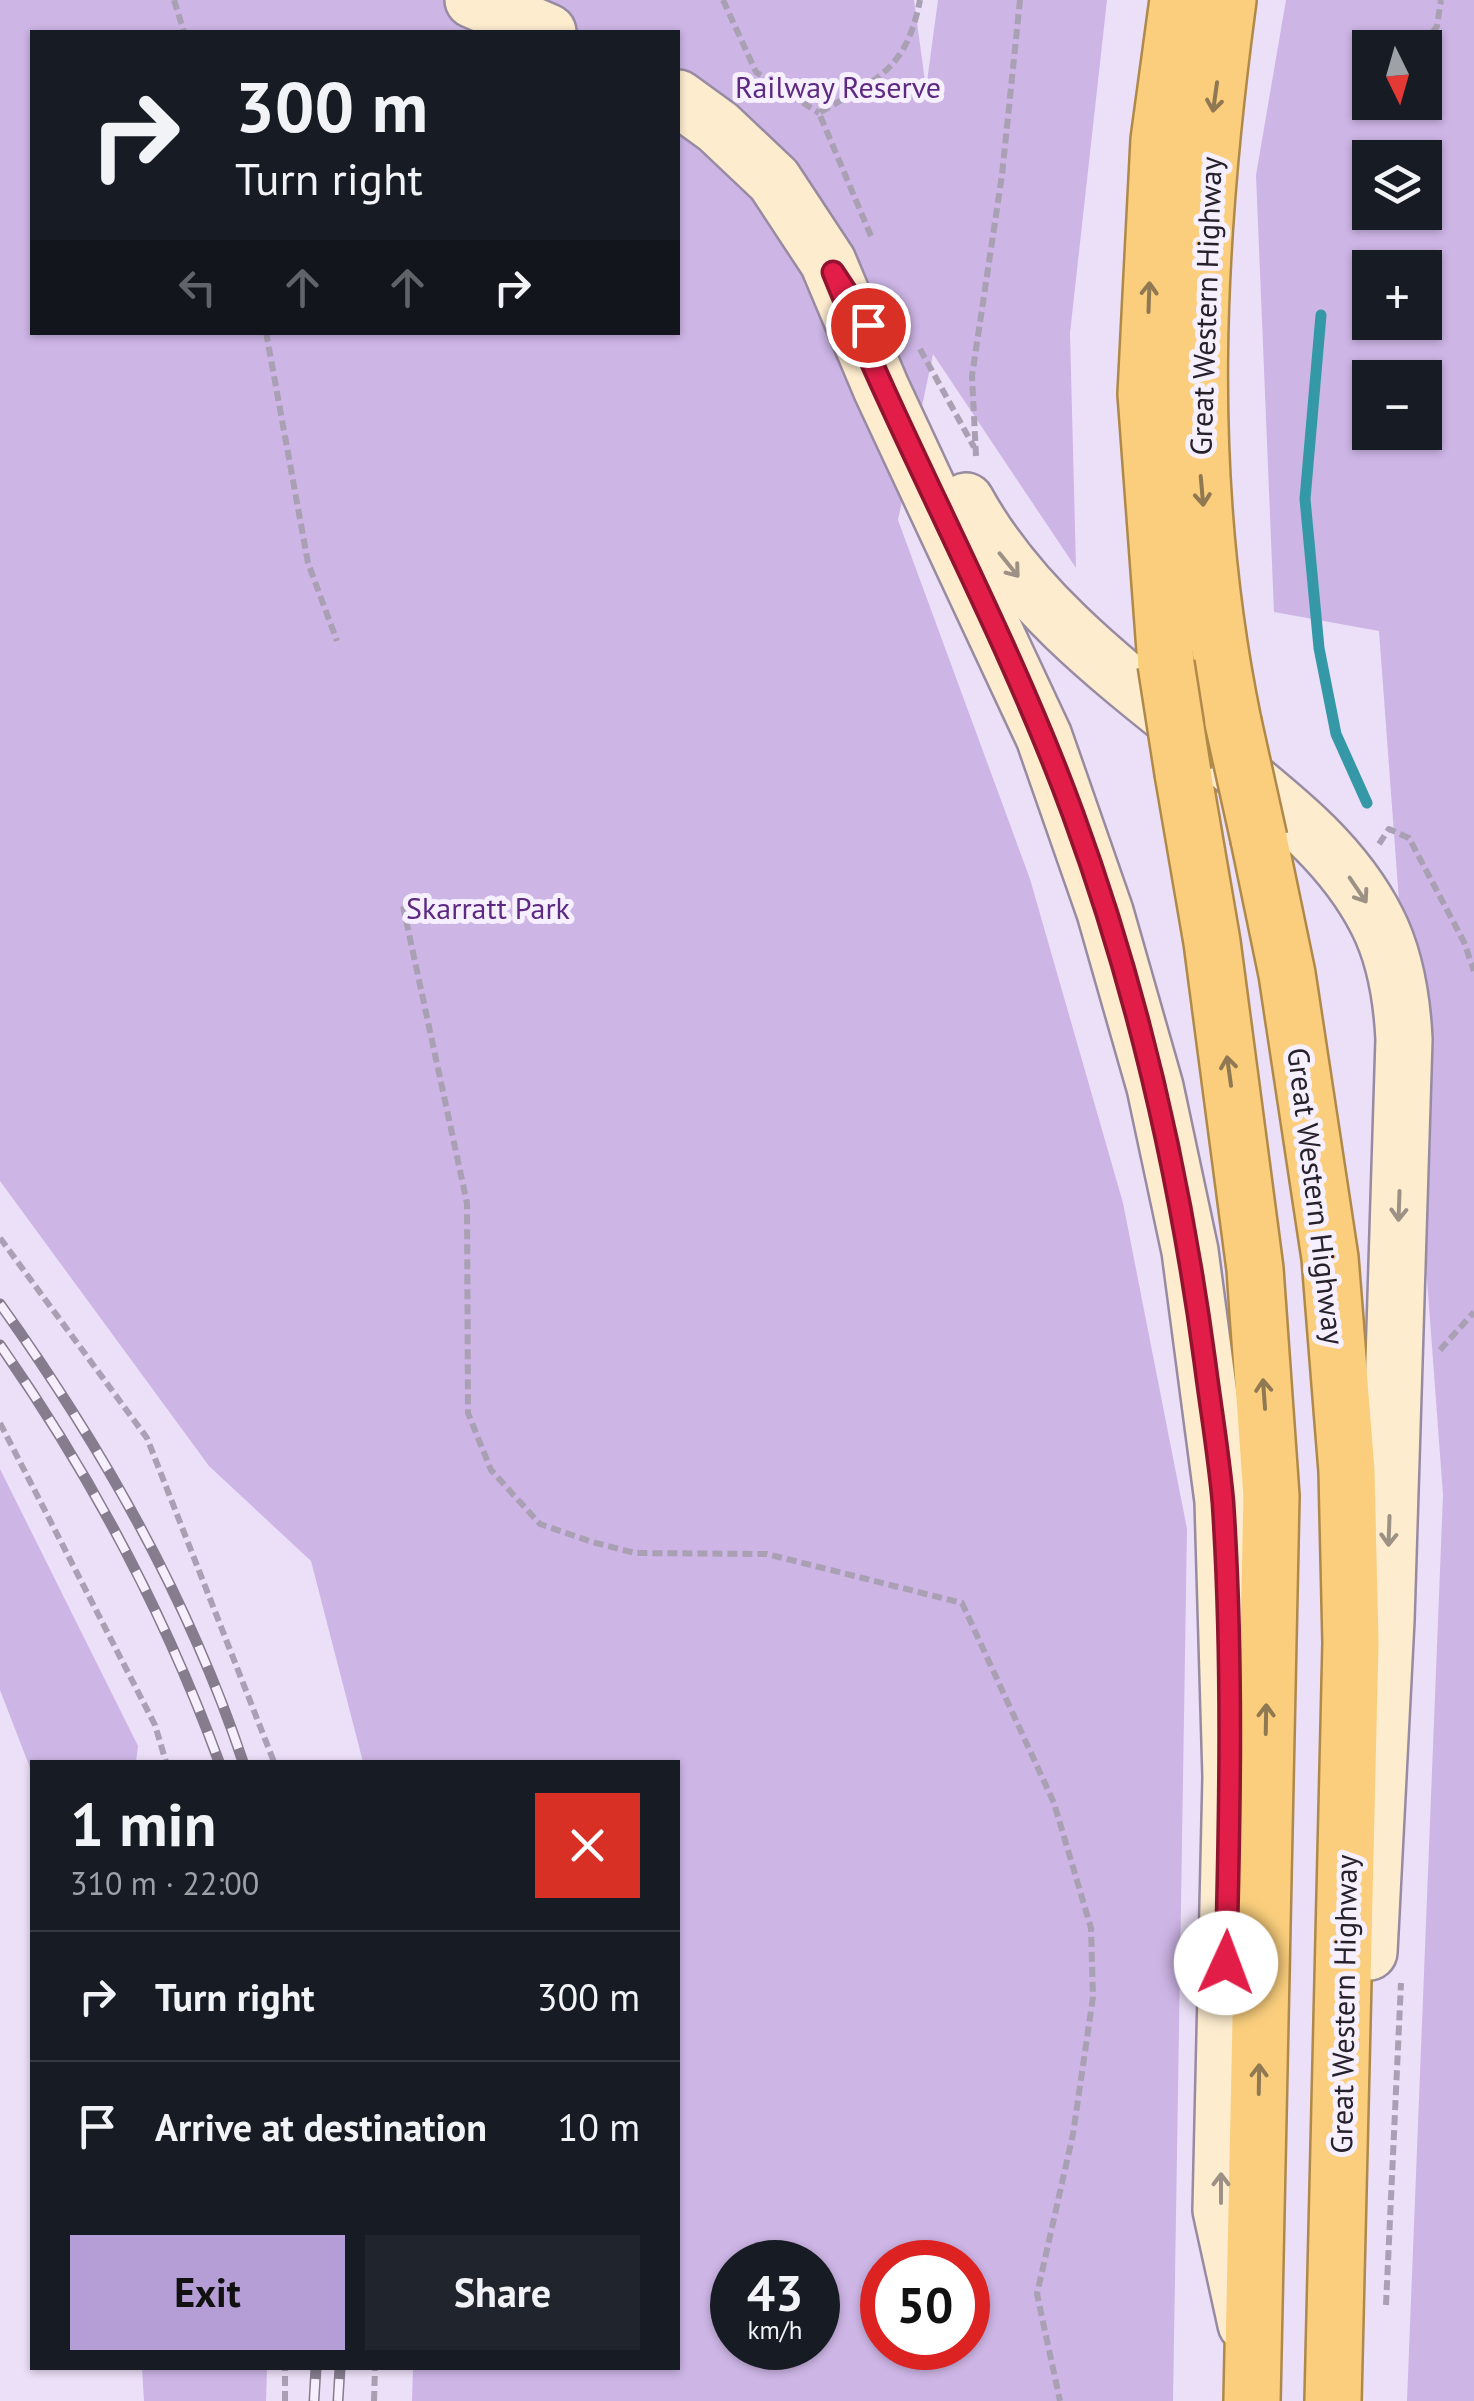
<!DOCTYPE html>
<html lang="en">
<head>
<meta charset="utf-8">
<style>
  :root { --surface:#171b24; --page:#20242c; --text:#f1f3f6; --muted:#9ea1a6; --line:#363941; --accent:#b59ed5 }
  body { margin:0; font-family:"PT Sans",sans-serif; background:var(--page); color:var(--text); height:100vh; display:flex; flex-direction:column; font-size:38px; white-space:nowrap }
  * { box-sizing:border-box; margin:0 }
  p { font-size:32px; color:var(--muted) }
  .icon { flex:none; width:55px; height:55px; fill:none; stroke:currentColor; stroke-width:2; stroke-linecap:round; stroke-linejoin:round }
  .map { position:relative; flex:1; overflow:hidden }
  .side { position:absolute; left:30px; top:1760px; width:650px; height:610px; display:flex; flex-direction:column; background:var(--surface); border-radius:0px; box-shadow:0 2px 8px #0004 }
  .side>* { flex:none }
  .hud { position:absolute; left:30px; top:30px; width:650px; height:305px; border-radius:0px; box-shadow:0 2px 8px #0004; background:#171b24; color:var(--text); overflow:hidden }
  .needle { width:65px; rotate:175deg }
  .fabs { position:absolute; left:1352px; top:30px; display:grid; gap:20px }
  .fabs a { display:grid; place-items:center; width:90px; height:90px; border-radius:0px; background:var(--surface); box-shadow:0 2px 8px #0004; font-size:50px }
  .speed { position:absolute; left:710px; top:2240px; display:flex; gap:20px; font-size:50px; font-weight:700; text-align:center }
  .speed>* { display:grid; place-content:center; width:130px; height:130px; border-radius:50%; background:var(--surface); box-shadow:0 2px 8px #0004; line-height:1 }
  .speed small { font-size:25px; font-weight:400 }
  .speed .limit { border:15px solid #d22; background:#fff; color:#111 }
  .pin { position:absolute; display:grid; place-items:center; width:85px; height:85px; color:#fff; margin:-42px; border:5px solid #fff; border-radius:50%; box-shadow:0 2px 10px #0007 }
  .me { position:absolute; width:110px; margin:-55px; rotate:2deg; stroke-linejoin:round; filter:drop-shadow(0 0 8px #0008) }
  .turn { display:flex; align-items:center; gap:35px; height:210px; padding:0 40px; font-size:45px }
  .turn .icon { width:130px; height:130px; stroke-width:2.5 }
  .turn b { display:block; font-size:70px; line-height:85px }
  .lanes { display:flex; align-items:center; height:95px; padding:0 40px; background:#0003; justify-content:center; gap:50px; direction:ltr }
  .lanes .off { opacity:.35 }
  .round { display:grid; place-items:center; flex:none; width:105px; height:105px; border-radius:0px; background:var(--page) }
  .head { display:flex; align-items:center; justify-content:space-between; height:170px; padding:0 40px }
  h1 { font-size:60px; font-weight:800; line-height:75px }
  .action { display:flex; gap:20px; margin-top:auto; padding:20px 40px }
  .action a { flex:1; height:115px; border-radius:0px; background:var(--accent); color:#111; font-size:40px; font-weight:800; line-height:115px; text-align:center }
  .action a+a { background:var(--page); color:var(--text) }
  ul { padding:0; list-style:none }
  li { display:flex; align-items:center; gap:30px; height:130px; padding:0 40px; border-top:2px solid var(--line) }
  li div { flex:1 }
  li b { display:block; font-size:38px }
  li em { font-style:normal }
  .map>svg:first-child { display:block }
  .green { fill:#cdb5e5; fill-rule:evenodd }
  .lines { fill:none; stroke-linecap:round; stroke-linejoin:round }
  .stream { stroke:#3498a6; stroke-width:11 }
  .secondary-casing { stroke:#978ba2; stroke-width:60 }
  .trunk-casing { stroke:#af894a; stroke-width:60 }
  .path { stroke:#aaa0b4; stroke-width:6; stroke-dasharray:10 5; stroke-linecap:butt }
  .secondary { stroke:#fdecce; stroke-width:55 }
  .trunk { stroke:#face7c; stroke-width:55 }
  .rail-casing { stroke:#857c8d; stroke-width:11 }
  .rail { stroke:#f6effe; stroke-width:8; stroke-dasharray:22; stroke-linecap:butt }
  .trunk-bridge-casing { stroke:#af894a; stroke-width:60; stroke-linecap:butt }
  .trunk-bridge { stroke:#face7c; stroke-width:55 }
  .oneway { stroke:#907853 }
  .oneway2 { stroke:#9c9184 }
  .route-casing { stroke:#92132f; stroke-width:25 }
  .route { stroke:#e11d48; stroke-width:18 }
  .labels { text-anchor:middle; dominant-baseline:central; stroke-width:10; stroke-linejoin:round; paint-order:stroke }
  .park-label { font-size:30px; fill:#5d2982; stroke:#f6effe }
  .street-label { font-size:30px; fill:#26212a; stroke:#f6effe }
</style>
</head>
<body>
<div class="map">
<svg width="1474" height="2401" viewBox="0 0 1474 2401">
  <rect width="100%" height="100%" fill="#ecdff8"/>
  <g class="green">
    <path d="M0,0H914L926,89L938,0H1107L1070,333L1076,568L933,354L898,520L1030,879L1123,1203L1187,1529L1173,2401H412L413,2368H678V1762H363L311,1561L209,1466L0,1181ZM32,32H678V332H32ZM732,2262H818V2348H732ZM882,2262H968V2348H882Z"/>
    <path d="M1286,0H1474V2401H1407L1443,1495L1379,631L1274,612L1256,175ZM1370,48H1425V102H1370ZM1370,158H1425V212H1370ZM1370,268H1425V322H1370ZM1370,378H1425V432H1370Z"/>
    <polygon points="0,1469 138,1746 136,1762 32,1762 32,1773 0,1690"/>
    <polygon points="142,2368 267,2368 266,2401 144,2401"/>
  </g>
  <g class="lines">
    <polyline class="stream" points="1321,315 1305,499 1319,648 1336,734 1367,803"/>
    <defs>
      <g id="secondary">
        <polyline points="473,0 548,32"/>
        <polyline points="678,98 718,127 774,180 828,262 881,388 1044,737 1105,912 1155,1087 1190,1251 1223,1501 1231,1777 1221,2210 1246,2324"/>
        <path d="M966,501C1026,610 1132,685 1227,762C1285,809 1343,854 1377,921C1396,958 1402,999 1404,1039L1386,1620L1369,1952"/>
      </g>
      <g id="trunk">
        <path d="M1228,0C1195,244 1183,479 1233,722"/>
        <polyline points="1166,664 1146,394 1159,140 1178,0"/>
        <polyline points="1183,773 1212,942 1255,1269 1271,1496 1252,2401"/>
        <polyline points="1259,839 1287,974 1330,1258 1347,1471 1351,1643 1333,2401"/>
      </g>
    </defs>
    <use href="#secondary" class="secondary-casing"/>
    <use href="#trunk" class="trunk-casing"/>
    <g class="path">
      <polyline points="174,0 184,32"/>
      <polyline points="723,0 756,72 819,113"/>
      <polyline points="1424,45 1437,26 1441,0"/>
      <path d="M871,236L819,113C877,79 906,71 920,0"/>
      <polyline points="266,332 308,563 337,641"/>
      <polyline points="920,349 974,447"/>
      <polyline points="976,456 972,376 1002,175 1020,0"/>
      <polyline points="1379,844 1389,829 1409,838 1464,942 1474,971"/>
      <polyline points="403,906 467,1203 468,1413 491,1470 540,1524 592,1542 635,1553 767,1554 962,1603 1054,1803 1091,1928 1093,1997 1073,2134 1037,2294 1060,2401"/>
      <polyline points="0,1238 147,1438 274,1762"/>
      <polyline points="1440,1350 1474,1312"/>
      <polyline points="0,1423 155,1725 166,1762"/>
      <polyline points="1386,2305 1401,1983"/>
      <polyline points="285,2401 285,2368"/>
      <polyline points="374,2401 375,2368"/>
    </g>
    <use href="#secondary" class="secondary"/>
    <use href="#trunk" class="trunk"/>
    <defs>
      <g id="rail">
        <path d="M0,1304C100,1444 189,1599 243,1762"/>
        <path d="M0,1345C90,1474 165,1614 219,1762"/>
        <polyline points="314,2401 316,2368"/>
        <polyline points="338,2401 340,2368"/>
      </g>
    </defs>
    <use href="#rail" class="rail-casing"/>
    <use href="#rail" class="rail"/>
    <defs>
      <g id="trunk-bridge">
        <polyline points="1166,664 1183,773"/>
        <polyline points="1233,722 1259,839"/>
      </g>
    </defs>
    <use href="#trunk-bridge" class="trunk-bridge-casing"/>
    <use href="#trunk-bridge" class="trunk-bridge"/>
  </g>
  <defs><path id="oneway-shaft" d="M-6 0H5M1.5-3L5.5 0L1.5 3" fill="none" stroke-width="1.6" stroke-linecap="round" stroke-linejoin="round" transform="scale(2.5)"/></defs>
  <g class="oneway">
    <use href="#oneway-shaft" transform="translate(1215 97) rotate(98)"/>
    <use href="#oneway-shaft" transform="translate(1149 297) rotate(-88)"/>
    <use href="#oneway-shaft" transform="translate(1202 491) rotate(85)"/>
    <use href="#oneway-shaft" transform="translate(1229 1071) rotate(-98)"/>
    <use href="#oneway-shaft" transform="translate(1264 1394) rotate(-94)"/>
    <use href="#oneway-shaft" transform="translate(1266 1719) rotate(-89)"/>
    <use href="#oneway-shaft" transform="translate(1259 2079) rotate(-89)"/>
  </g>
  <g class="oneway2">
    <use href="#oneway-shaft" transform="translate(1009 565) rotate(51)"/>
    <use href="#oneway-shaft" transform="translate(1358 890) rotate(56)"/>
    <use href="#oneway-shaft" transform="translate(1399 1206) rotate(92)"/>
    <use href="#oneway-shaft" transform="translate(1389 1531) rotate(92)"/>
    <use href="#oneway-shaft" transform="translate(1221 2188) rotate(-90)"/>
  </g>
  <g class="lines">
    <defs>
      <path id="route" d="M868,325L833,272C907,455 1005,628 1073,814C1138,991 1180,1176 1205,1363C1211,1410 1219,1457 1223,1503C1233,1656 1230,1810 1226,1963"/>
    </defs>
    <use href="#route" class="route-casing"/>
    <use href="#route" class="route"/>
  </g>
  <g class="labels">
    <g class="park-label">
      <text x="838" y="86">Railway Reserve</text>
      <text x="488" y="907">Skarratt Park</text>
    </g>
    <g class="street-label">
      <text transform="translate(1205 306) rotate(-88)">Great Western Highway</text>
      <text transform="translate(1317 1196) rotate(83)">Great Western Highway</text>
      <text transform="translate(1343 2004) rotate(-89)">Great Western Highway</text>
    </g>
  </g>
</svg>
<div class="fabs">
<a><svg class="needle" viewBox="-14 -14 28 28"><path d="M0-13l5 13h-10z" fill="#e53935"/><path d="M0 13l5-13h-10z" fill="#9ea1a6"/></svg></a>
<a><svg class="icon" aria-label="layers" viewBox="0 0 24 24"><path d="M12 4l9 5-9 5-9-5zM3 14l9 5 9-5"/></svg></a>
<a>+</a>
<a>−</a>
</div>
<div class="speed"><div>43<small>km/h</small></div><div class="limit">50</div></div>
<div class="pin" style="left:868px;top:325px;background:#d93025"><svg class="icon" aria-label="arrive" viewBox="0 0 24 24"><path d="M6 21V4h12l-3 4 3 4H6"/></svg></div>
<svg class="me" style="left:1226px;top:1963px" viewBox="-20 -20 40 40"><circle r="19" fill="#fff"/><path d="M0-13L10 11 0 6-10 11z" fill="#e11d48"/></svg>
<div class="hud">
<div class="turn"><svg class="icon" aria-label="right" viewBox="0 0 24 24"><path d="M7 20v-9h11M14 6l5 5-5 5"/></svg><div><b>300 m</b>Turn right</div></div>
<div class="lanes"><svg class="icon off" aria-label="left" viewBox="0 0 24 24"><path d="M17 20v-9H6M10 6l-5 5 5 5"/></svg><svg class="icon off" aria-label="ahead" viewBox="0 0 24 24"><path d="M12 20V5M6 11l6-6 6 6"/></svg><svg class="icon off" aria-label="ahead" viewBox="0 0 24 24"><path d="M12 20V5M6 11l6-6 6 6"/></svg><svg class="icon" aria-label="right" viewBox="0 0 24 24"><path d="M7 20v-9h11M14 6l5 5-5 5"/></svg></div>
</div>
<section class="side">
<div class="head"><div><h1>1 min</h1><p>310 m · 22:00</p></div><a class="round" style="background:#d93025;color:#fff"><svg class="icon" aria-label="close" viewBox="0 0 24 24"><path d="M6 6l12 12M18 6L6 18"/></svg></a></div>
<ul>
<li><svg class="icon" aria-label="right" viewBox="0 0 24 24"><path d="M7 20v-9h11M14 6l5 5-5 5"/></svg><div><b>Turn right</b></div><em>300 m</em></li>
<li><svg class="icon" aria-label="arrive" viewBox="0 0 24 24"><path d="M6 21V4h12l-3 4 3 4H6"/></svg><div><b>Arrive at destination</b></div><em>10 m</em></li>
</ul>
<div class="action"><a>Exit</a><a>Share</a></div>
</section>
</div>
</body>
</html>
